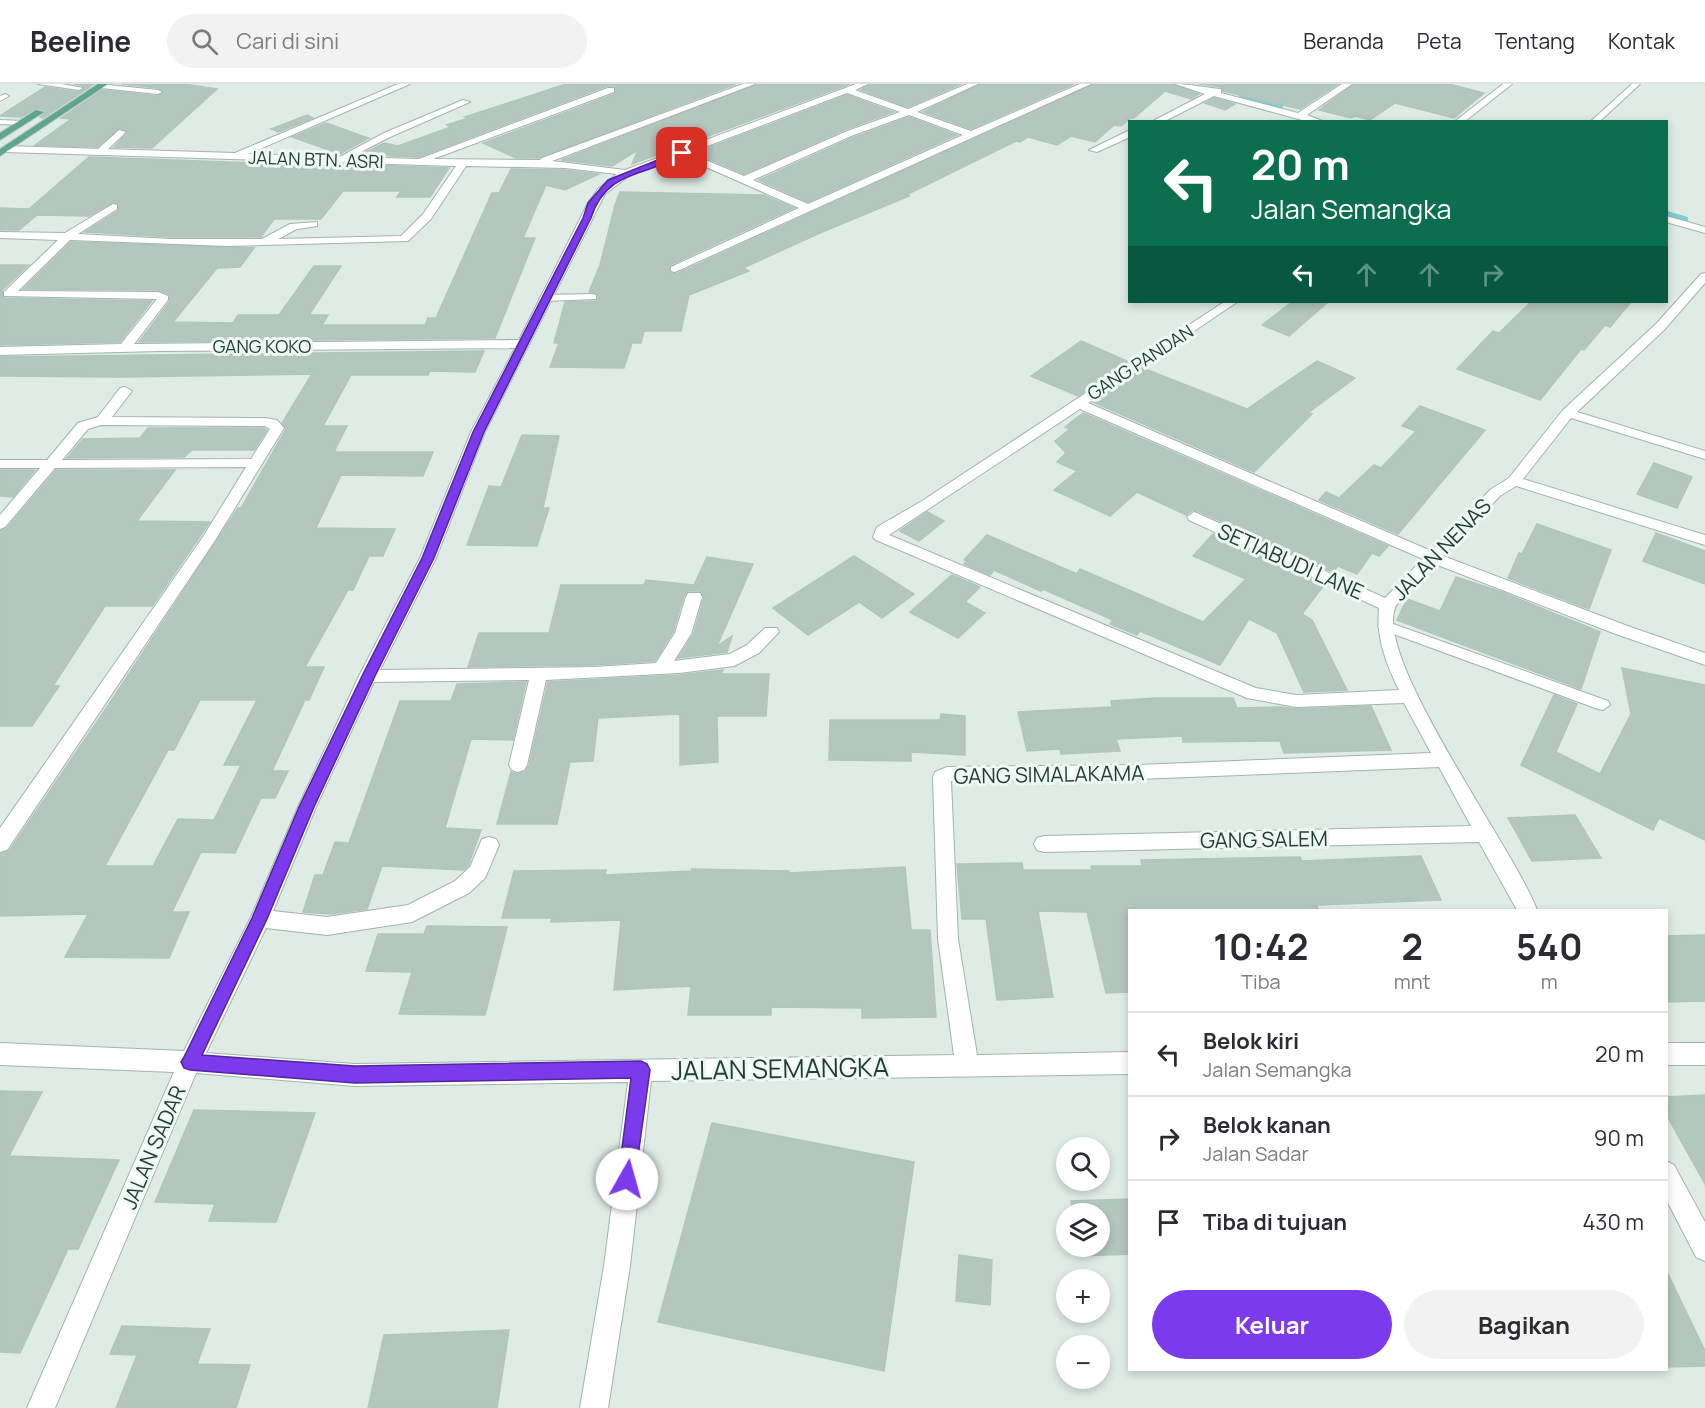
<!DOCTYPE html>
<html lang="id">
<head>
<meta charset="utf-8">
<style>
  :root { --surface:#fff; --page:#f2f2f3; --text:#2b2b33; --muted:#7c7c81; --line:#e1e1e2; --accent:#7c3aed }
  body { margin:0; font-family:Manrope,sans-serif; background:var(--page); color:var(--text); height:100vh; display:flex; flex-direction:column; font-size:22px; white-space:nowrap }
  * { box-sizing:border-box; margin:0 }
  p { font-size:20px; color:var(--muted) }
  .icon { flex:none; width:33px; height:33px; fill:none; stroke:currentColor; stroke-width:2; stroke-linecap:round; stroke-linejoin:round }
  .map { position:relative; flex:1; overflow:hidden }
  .drawer { position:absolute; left:1128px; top:825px; width:540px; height:462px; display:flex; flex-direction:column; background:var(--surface); border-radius:0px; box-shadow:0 3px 9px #0003 }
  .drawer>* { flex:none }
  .guide { position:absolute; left:1128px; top:36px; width:540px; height:183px; border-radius:0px; box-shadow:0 3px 9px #0003; background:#0b6e4f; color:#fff; overflow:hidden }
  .fabs { position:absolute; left:1056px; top:1053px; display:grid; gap:12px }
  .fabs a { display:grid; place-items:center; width:54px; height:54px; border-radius:50%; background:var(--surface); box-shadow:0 3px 9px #0003; font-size:30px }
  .pin { position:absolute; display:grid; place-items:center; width:51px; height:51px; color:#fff; margin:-26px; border-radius:12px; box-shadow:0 3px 9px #0006 }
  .me { position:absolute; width:66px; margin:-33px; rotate:7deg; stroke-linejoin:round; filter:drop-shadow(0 0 4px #0008) }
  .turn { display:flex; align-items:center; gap:21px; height:126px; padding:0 24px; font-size:27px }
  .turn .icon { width:78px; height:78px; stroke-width:2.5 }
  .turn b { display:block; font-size:42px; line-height:51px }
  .lanes { display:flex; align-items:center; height:57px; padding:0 24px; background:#0003; justify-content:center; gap:30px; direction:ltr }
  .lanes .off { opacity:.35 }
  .eta { display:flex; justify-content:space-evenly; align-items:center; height:102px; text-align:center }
  .eta b { font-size:36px; font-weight:700; line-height:42px }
  .button { display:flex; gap:12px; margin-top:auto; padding:12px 24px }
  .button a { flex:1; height:69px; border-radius:36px; background:var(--accent); color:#fff; font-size:24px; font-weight:700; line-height:69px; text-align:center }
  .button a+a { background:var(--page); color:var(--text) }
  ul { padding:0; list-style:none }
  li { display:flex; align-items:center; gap:18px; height:84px; padding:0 24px; border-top:2px solid var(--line) }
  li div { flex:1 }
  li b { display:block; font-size:22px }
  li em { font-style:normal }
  header { display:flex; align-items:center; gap:36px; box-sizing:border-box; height:84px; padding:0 30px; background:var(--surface); border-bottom:2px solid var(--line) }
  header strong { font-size:28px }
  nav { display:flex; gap:33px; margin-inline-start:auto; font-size:21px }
  .search { width:420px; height:54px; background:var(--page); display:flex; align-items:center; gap:15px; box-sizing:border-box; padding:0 21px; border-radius:33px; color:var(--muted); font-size:22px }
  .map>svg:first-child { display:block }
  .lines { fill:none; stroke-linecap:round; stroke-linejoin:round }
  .stream { stroke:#7fcdd7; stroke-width:4.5 }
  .building { fill:#b3c7be; stroke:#b0c6bc; stroke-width:1.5; fill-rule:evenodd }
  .service-casing { stroke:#a1b4ac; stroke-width:2 }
  .minor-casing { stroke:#a1b4ac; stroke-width:2 }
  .primary-casing { stroke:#c0c9c6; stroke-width:2 }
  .service { fill:#fff; fill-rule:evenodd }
  .minor { fill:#fff; fill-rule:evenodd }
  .primary { fill:#5ea691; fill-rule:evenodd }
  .route { fill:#7c3aed; stroke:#51269a; stroke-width:1.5 }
  .labels { text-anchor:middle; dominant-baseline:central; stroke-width:6; stroke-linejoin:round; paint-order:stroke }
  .far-street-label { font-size:18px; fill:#1e3d34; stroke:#eff8f3 }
  .street-label { font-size:21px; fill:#1e3d34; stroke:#eff8f3 }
  .near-street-label { font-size:26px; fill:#1e3d34; stroke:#eff8f3 }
</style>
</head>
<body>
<header>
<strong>Beeline</strong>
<div class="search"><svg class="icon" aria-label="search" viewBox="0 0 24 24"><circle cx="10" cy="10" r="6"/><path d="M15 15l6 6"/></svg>Cari di sini</div>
<nav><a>Beranda</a><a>Peta</a><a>Tentang</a><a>Kontak</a></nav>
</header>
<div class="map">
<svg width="1705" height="1324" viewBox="0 0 1705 1324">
  <rect width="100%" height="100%" fill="#deece5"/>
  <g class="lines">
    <g class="stream">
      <polyline points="1241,11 1281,22"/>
      <polyline points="1666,129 1686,135"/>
    </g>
  </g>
  <g class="building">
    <polygon points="74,0 94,0 43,34 40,33 46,27 37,24 21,33 0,32 45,3 79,8 85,5 83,2"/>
    <polygon points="121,0 184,0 217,5 152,64 114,63 128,48 120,44 97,63 35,61 71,35 61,34 102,6 158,12 164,9 158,4"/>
    <polygon points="566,0 736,0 539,74 516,74 483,59 615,10 616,2 607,2 419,73 360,71 384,59 398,62 451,43 447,41 469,34 465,33"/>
    <polygon points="757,0 850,0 632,80 638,66 612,82 561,76"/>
    <polygon points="870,0 961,0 908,23 861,6"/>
    <polygon points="980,0 1074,0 971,45 923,28"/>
    <polygon points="1093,0 1173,0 1199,10 1191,15 1165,7 1134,34 1131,34 1121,42 1114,41 1095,58 1071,52 1057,61 1028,53 1020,58 1016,57 906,111 909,112 822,148 743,184 749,187 689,211 681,247 644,247 641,259 632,259 624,284 550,283 559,259 554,259 565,218 596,217 598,215 598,210 589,208 600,181 615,121 620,108 764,111 794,124 670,181 669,188 676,190"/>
    <polygon points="1199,0 1338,0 1300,25 1223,7 1221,3"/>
    <polygon points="1354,0 1449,0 1484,9 1454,34 1395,19 1370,36 1355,32 1351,34 1319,26"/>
    <polygon points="847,11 893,28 844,46 744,90 695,69"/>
    <polygon points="1214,14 1235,20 1225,26 1205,19"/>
    <polygon points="307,31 313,34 278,48 271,45"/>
    <polygon points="909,33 957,51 808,118 759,96 852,54"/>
    <polygon points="326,39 365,53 369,54 340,70 292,53"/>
    <polygon points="89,73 370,83 367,81 449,84 430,113 397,113 401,107 343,107 321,135 274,135 261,153 170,153 85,148 118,127 119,120 114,118 89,132 37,131 19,146 0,146 0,124 29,125"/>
    <polygon points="511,85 565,86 599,90 565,106 546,101 523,154 535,154 495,254 139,258 170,217 169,210 158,206 23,205 71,158 254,164 240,183 217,184 173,238 233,239 238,231 279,231 314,182 341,182 309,231 328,231 322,241 425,241 428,234 436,234 492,109 499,109"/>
    <polygon points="0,181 29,181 2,206 4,214 152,217 120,258 0,261"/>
    <polygon points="1292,218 1328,218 1289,252 1262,241"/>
    <polygon points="1531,218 1631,218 1610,243 1605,241 1584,266 1581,265 1540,316 1457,285 1493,247 1499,249"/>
    <polygon points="1081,257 1129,278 1078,312 1031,292"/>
    <path d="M484,267L475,288L430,287L428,291H351L323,342H347L334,368H433L423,392L341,391L316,444L395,445L383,472H369L353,506H348L305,583H324L309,616H305L272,687H288L275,714H261L235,769L201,768L172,828H189L169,874L65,873L88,830L0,832V770L9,767L111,617L238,424H241L286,345L282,339L312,290L120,293L0,292V273ZM200,616H257L224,681H241L214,736L178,735L153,782H105L168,666H174Z"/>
    <polygon points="1317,277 1355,294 1308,329 1312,330 1254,388 1093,318 1143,284 1247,325"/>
    <polygon points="1420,322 1485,346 1398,450 1319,416 1326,408 1339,414 1374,381 1381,384 1416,347 1402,342"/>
    <polygon points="1083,329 1388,462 1379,472 1372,469 1357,490 1338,482 1333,488 1200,428 1193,426 1186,431 1137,408 1110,432 1054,406 1077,387 1057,378 1066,369 1055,357 1070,345 1065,343"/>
    <polygon points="148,344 264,344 267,346 254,366 192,366 184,373 67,374 83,355 140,354"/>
    <polygon points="522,351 559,352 543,424 549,424 537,462 467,461 489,402 501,403"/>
    <polygon points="1654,379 1692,393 1677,424 1637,410"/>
    <polygon points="0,386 35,386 13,413 0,412"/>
    <polygon points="56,386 175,386 137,437 210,438 152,522 105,522 53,602 59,602 32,642 0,642 0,447 7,444"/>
    <polygon points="927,428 944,437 919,457 900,447"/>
    <polygon points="1537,440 1611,466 1589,525 1508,494 1519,469 1522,470"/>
    <polygon points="1656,449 1705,467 1705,500 1643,477"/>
    <polygon points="1213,450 1324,501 1302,530 1312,536 1347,606 1304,608 1277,549 1249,535 1220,581 1140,547 1137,551 1110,540 1113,536 1043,505 1041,507 994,486 990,491 964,480 967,477 964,476 987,451 1077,490 1080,485 1203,538 1246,495 1193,472"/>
    <polygon points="854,472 914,510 882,534 859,518 808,551 773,524"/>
    <polygon points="707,473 753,480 717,562 732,552 727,568 678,574 693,551 704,514 700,507 688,507 684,512 673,548 655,577 594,581 468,583 479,549 549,549 561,501 644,501 646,496 694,501"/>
    <polygon points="952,491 980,503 965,518 985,529 958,554 910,528"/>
    <polygon points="1456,493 1502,508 1600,548 1581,605 1397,536 1407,515 1440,527"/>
    <polygon points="1622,584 1705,601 1705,756 1659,734 1653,746 1521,681 1554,611 1577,620 1556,668 1600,690 1631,630"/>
    <polygon points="723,586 721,590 769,590 766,632 717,632 718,678 680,681 680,630 598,634 593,677 570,678 557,740 497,740 511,688 517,690 525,688 529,681 548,598 679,591"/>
    <polygon points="526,598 513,656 471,655 445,744 481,746 468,782 464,786 382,782 367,825 331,830 303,828 315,791 323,791 335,758 349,759 400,617 451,617 457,600"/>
    <polygon points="1156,614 1233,614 1237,624 1282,623 1296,625 1371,622 1391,666 1284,669 1280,657 1183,658 1182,652 1116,655 1120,667 1061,670 1060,665 1027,667 1018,628 1112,623 1111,617"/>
    <polygon points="941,630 965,632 965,671 911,668 911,677 829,676 830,636 940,636"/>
    <polygon points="1575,731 1601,774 1532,777 1508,734"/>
    <polygon points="1421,772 1441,816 1317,821 1318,825 1130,826 1130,908 1106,909 1087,828 1038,827 1053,913 997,916 986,835 962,835 957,780 1022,779 1023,786 1092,786 1091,782 1142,782 1141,776 1300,773 1302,777"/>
    <polygon points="905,783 911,846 930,846 936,933 862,934 862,924 771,923 771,931 688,931 691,902 614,906 621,836 551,838 552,834 502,834 514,787 606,786 605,791 691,787 692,785 789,787 789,789"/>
    <polygon points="427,842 507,843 485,931 399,930 412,888 366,887 378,850 424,850"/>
    <polygon points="1705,851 1705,917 1666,918 1666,852"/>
    <polygon points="0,1007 42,1008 9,1072 119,1076 78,1165 68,1165 20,1269 0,1268"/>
    <polygon points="1705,1011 1705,1100 1666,1030 1666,1013"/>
    <polygon points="194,1026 315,1029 276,1138 209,1137 215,1120 155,1118"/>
    <polygon points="712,1039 914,1078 884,1287 658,1238"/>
    <polygon points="1130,1115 1130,1170 1080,1172 1078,1162 1100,1162 1100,1130 1073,1130 1071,1117"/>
    <polygon points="959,1171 992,1176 990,1221 956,1217"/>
    <polygon points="1666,1186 1705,1267 1705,1282 1666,1283"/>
    <polygon points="122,1242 210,1245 197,1280 250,1281 236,1324 116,1324 137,1271 110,1270"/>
    <polygon points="509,1246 497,1324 368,1324 384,1251"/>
  </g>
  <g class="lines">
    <defs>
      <g id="service">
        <polygon points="38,0 62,0 83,4 79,6"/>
        <polygon points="98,0 158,6 162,8 158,10 101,4"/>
        <polygon points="1503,0 1512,0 1464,38 1454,38"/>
        <polygon points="1632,0 1640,0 1599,38 1590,38"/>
        <polygon points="5,10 9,12 0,17 0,12"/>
        <polygon points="463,16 470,18 390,53 343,77 336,75 384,49"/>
        <polygon points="0,36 22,37 26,39 22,41 0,40"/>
        <polygon points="119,46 126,48 103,70 97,70 97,66"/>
        <polygon points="593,210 596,211 596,215 544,217 539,214 544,211"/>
        <polygon points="1385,537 1608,617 1610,621 1603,626 1598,625 1380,545 1378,542 1380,539"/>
      </g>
      <g id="minor">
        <path d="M398,0H410L248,70L419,75L608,4H614V8L433,75L540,76L542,74L743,0H755L552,77L625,86L856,0H868L855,6L908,25L967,0H978L917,28L971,47L1080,0H1091L675,188L671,187V183L799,124L681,72L630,91L605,110L485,348L436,474L380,586L594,583L656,579L675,549L686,513L688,509H700L702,513L691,550L674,577L730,570L747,561L765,544H777L779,548L759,569L734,582L679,589L546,596L527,681L524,686L518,688L512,686L509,681L529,596L374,598L316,723L273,827L327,833L408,821L455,797L470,783L482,755L489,753L496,755L499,761L485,794L469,809L412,838L327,851L266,844L206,969L355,980L954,971L938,855L933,693L935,688L947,683L1138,681L1431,669L1404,619L1296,623L1247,614L876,456L873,453L877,443L922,417L1224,218H1237L1088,319L1431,467L1490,406L1509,394L1563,326L1656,240L1701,190L1705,189V199L1664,246L1577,328L1705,367V375L1571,334L1523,395L1705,451V461L1516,402L1500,412L1443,472L1625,541L1705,569V581L1613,549L1435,480C1427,488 1398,515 1395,524C1375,577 1515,766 1537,826H1517L1479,758L1044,768L1037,766L1034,760L1037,754L1044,752L1471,742L1439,683L1138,695L951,697L958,855L977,971L1130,968V990L651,997L630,1182L608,1324H580L604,1182L628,998L355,1002L196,989L55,1324H27L174,988L0,981V959L184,967L251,833L298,723L359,592L420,474L471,348L515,264L159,267L0,271V263L121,260L157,215L4,212V208L58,156L0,154V148L65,149L113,120L117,121V125L78,150L170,155H262L290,140L317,138V142L297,145L278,155L401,152L423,130L456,82L5,68L0,65L5,62L235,69ZM847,9L900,28L845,48L744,92L689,69ZM909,31L963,51L808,120L753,96L851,52ZM466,82L565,84L617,90L598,105L588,119L519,256L134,260L168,216V212L158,208L18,207L70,156L228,162L408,157L431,135ZM1080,325L1423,475L1385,514L1199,430L1194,428L1187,433L1189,436L1379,524C1376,554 1386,579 1399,606L1296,611L1256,604L889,451Z"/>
        <path d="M1175,0C1191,0 1206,4 1221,5V9L1298,29L1342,0H1352L1307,31L1325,38H1309L1214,12L1163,38H1151L1205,10Z"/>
        <polygon points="1130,46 1130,53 1097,68 1089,66"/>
        <polygon points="1666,132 1705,143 1705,149 1666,138"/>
        <path d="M125,303L132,307L112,333L265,334L277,336L284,344L214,458L7,766L0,768V744L203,453L246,383L55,384L5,443L0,445V431L40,384H0V376H47L78,339L98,333L120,304ZM101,341L265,342L270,345L251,375L62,376L88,345Z"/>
        <rect x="1666" y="959" width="39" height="22"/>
        <polygon points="1666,1077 1674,1081 1705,1138 1705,1177 1696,1173 1666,1115"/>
      </g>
      <g id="primary">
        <polygon points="98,0 108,0 0,72 0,65"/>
        <polygon points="36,26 44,28 0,56 0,49"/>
      </g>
    </defs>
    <use href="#service" class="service-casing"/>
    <use href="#minor" class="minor-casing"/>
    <use href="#primary" class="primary-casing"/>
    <use href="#service" class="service"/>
    <use href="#minor" class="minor"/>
    <use href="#primary" class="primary"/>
  </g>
  <path class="route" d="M680,67L686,69C650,93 607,83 591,134L484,348L434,474L375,592L314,723L267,835L202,971L355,982L641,977L647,980L650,986L634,1101L627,1104L621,1101L618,1095L631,994L355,999L190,986L184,984L181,978L184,973L252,834L299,723L362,592L422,474L473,348L583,134L588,119L608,96Z"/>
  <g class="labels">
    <g class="far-street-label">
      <text transform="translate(316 75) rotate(2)">JALAN BTN. ASRI</text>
      <text x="262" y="262">GANG KOKO</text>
      <text transform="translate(1140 278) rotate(-33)">GANG PANDAN</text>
    </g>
    <g class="street-label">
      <text transform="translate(1441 465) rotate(-46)">JALAN NENAS</text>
      <text transform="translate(1291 477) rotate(24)">SETIABUDI LANE</text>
      <text transform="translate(1049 690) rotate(-1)">GANG SIMALAKAMA</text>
      <text transform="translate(1264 755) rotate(-1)">GANG SALEM</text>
      <text transform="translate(153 1063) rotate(-67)">JALAN SADAR</text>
    </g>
    <g class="near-street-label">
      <text transform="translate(780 984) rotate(-1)">JALAN SEMANGKA</text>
    </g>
  </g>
</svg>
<div class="fabs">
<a><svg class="icon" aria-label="search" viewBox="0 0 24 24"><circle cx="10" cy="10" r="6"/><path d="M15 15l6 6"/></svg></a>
<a><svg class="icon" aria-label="layers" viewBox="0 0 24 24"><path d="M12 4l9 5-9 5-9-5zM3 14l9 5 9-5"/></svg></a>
<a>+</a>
<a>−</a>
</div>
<div class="pin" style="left:682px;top:69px;background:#d93025"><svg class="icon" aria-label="arrive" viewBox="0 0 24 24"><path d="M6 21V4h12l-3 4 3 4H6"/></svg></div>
<svg class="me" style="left:627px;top:1095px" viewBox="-20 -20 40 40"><circle r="19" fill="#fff"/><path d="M0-13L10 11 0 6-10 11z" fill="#7c3aed"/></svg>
<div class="guide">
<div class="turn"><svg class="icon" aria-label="left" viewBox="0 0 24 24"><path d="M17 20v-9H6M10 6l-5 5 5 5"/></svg><div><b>20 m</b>Jalan Semangka</div></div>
<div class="lanes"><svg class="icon" aria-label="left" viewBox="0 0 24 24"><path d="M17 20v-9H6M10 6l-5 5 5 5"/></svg><svg class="icon off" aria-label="ahead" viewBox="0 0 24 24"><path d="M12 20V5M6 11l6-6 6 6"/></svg><svg class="icon off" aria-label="ahead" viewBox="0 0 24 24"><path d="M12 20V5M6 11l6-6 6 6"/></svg><svg class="icon off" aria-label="right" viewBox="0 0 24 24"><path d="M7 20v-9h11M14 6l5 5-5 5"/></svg></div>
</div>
<section class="drawer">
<div class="eta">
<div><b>10:42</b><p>Tiba</p></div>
<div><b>2</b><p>mnt</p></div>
<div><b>540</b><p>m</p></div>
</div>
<ul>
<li><svg class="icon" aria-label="left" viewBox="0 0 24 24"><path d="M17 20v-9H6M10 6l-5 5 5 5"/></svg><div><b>Belok kiri</b><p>Jalan Semangka</p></div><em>20 m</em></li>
<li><svg class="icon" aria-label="right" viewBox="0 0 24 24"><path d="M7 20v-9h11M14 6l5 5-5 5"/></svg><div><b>Belok kanan</b><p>Jalan Sadar</p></div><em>90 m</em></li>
<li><svg class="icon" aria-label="arrive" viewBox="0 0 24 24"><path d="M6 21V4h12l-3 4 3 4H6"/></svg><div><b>Tiba di tujuan</b></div><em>430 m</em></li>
</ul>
<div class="button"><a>Keluar</a><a>Bagikan</a></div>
</section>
</div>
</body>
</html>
